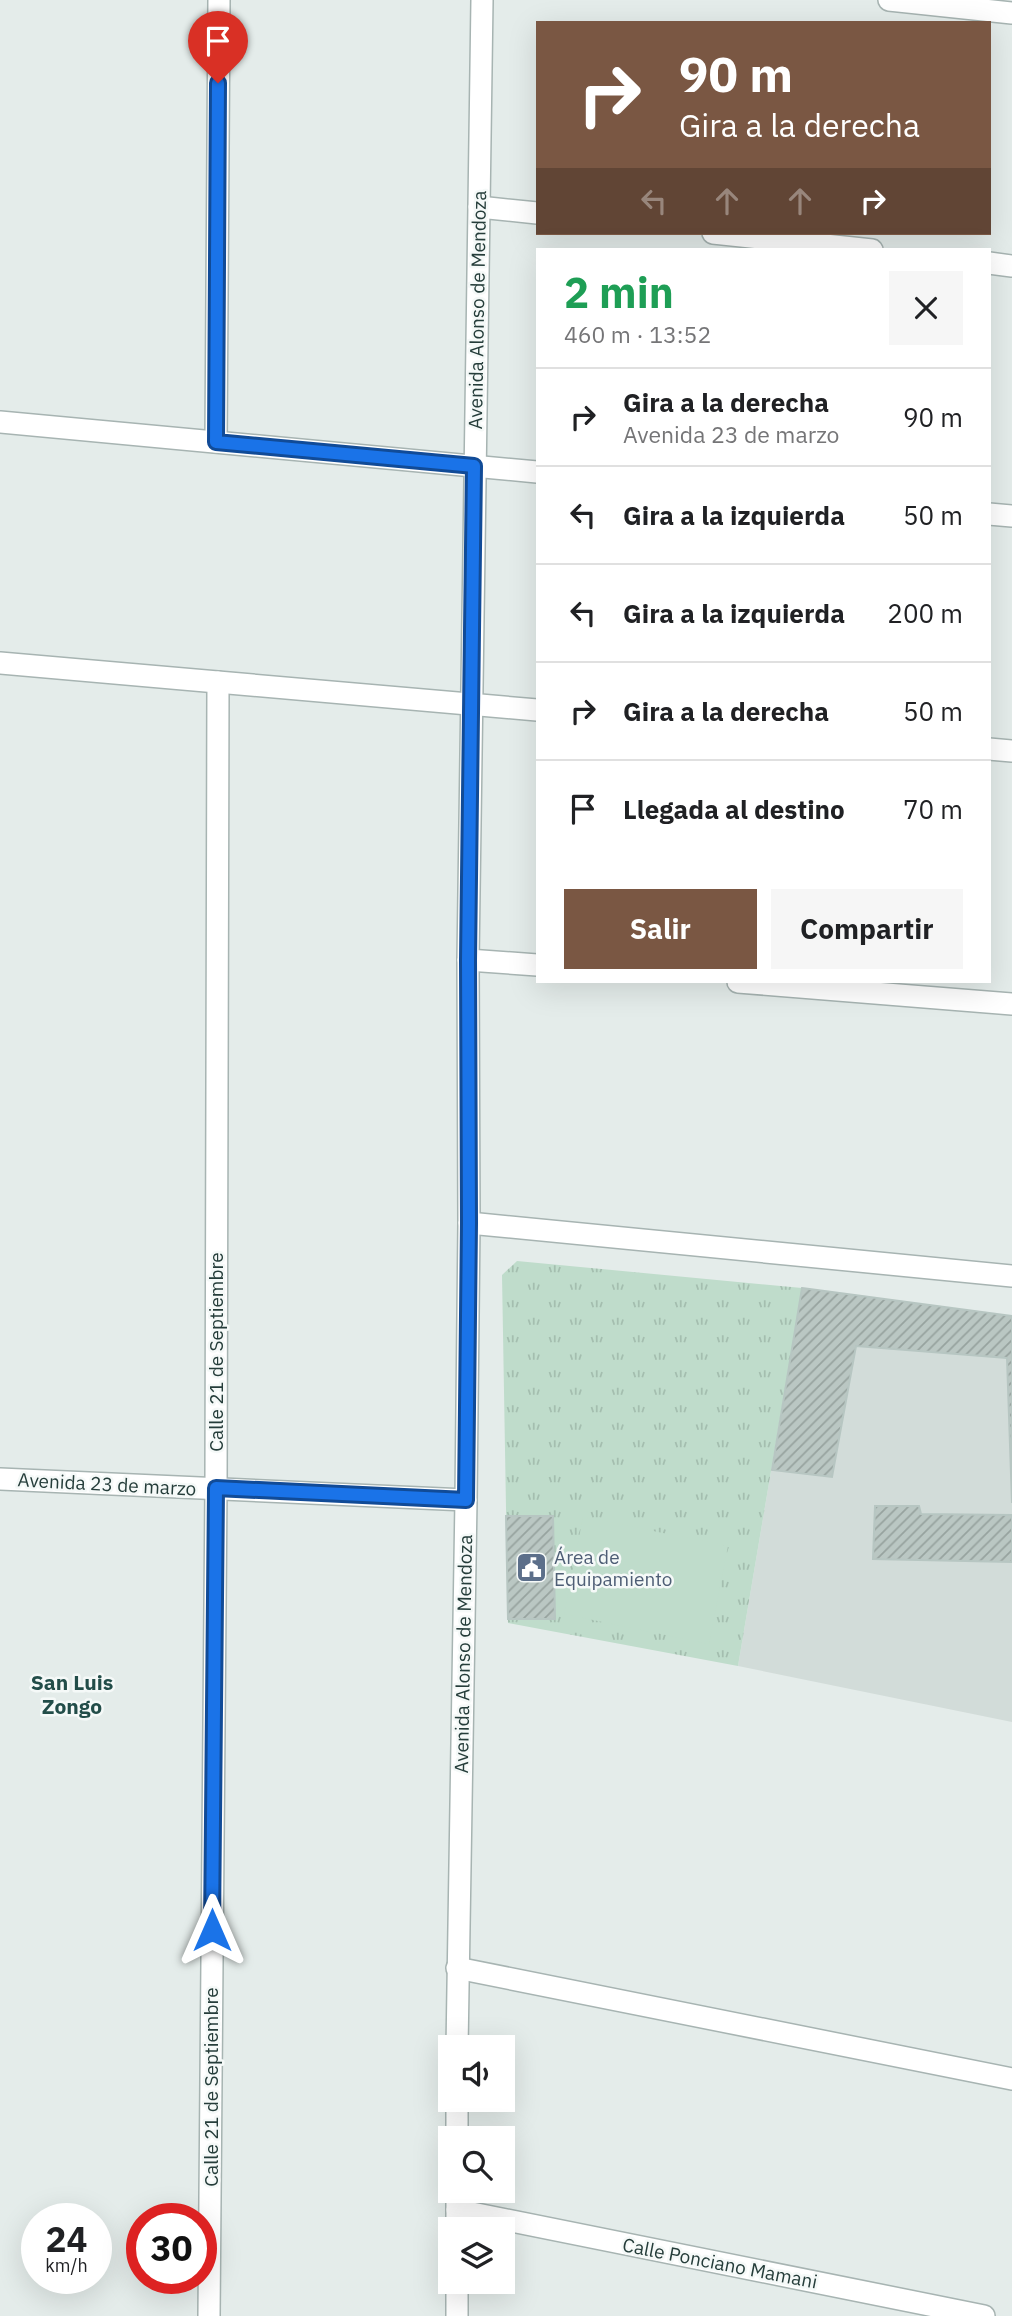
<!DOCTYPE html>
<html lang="es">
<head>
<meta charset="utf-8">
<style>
  :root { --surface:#fff; --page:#f6f6f6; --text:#202124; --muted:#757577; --line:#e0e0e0; --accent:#7a5743 }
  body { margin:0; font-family:"IBM Plex Sans",sans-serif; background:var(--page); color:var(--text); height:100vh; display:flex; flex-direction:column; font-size:26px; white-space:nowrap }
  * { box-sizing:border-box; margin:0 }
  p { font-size:23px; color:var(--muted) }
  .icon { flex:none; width:38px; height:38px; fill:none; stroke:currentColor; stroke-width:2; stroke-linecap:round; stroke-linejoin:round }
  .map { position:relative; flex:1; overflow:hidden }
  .side { position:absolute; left:536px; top:248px; width:455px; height:735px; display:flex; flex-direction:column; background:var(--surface); border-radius:0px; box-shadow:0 7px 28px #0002 }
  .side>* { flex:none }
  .hud { position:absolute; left:536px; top:21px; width:455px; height:214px; border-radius:0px; box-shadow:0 7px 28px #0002; background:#7a5743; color:#fff; overflow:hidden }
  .buttons { position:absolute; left:438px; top:2035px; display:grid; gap:14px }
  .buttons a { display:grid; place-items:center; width:77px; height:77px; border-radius:0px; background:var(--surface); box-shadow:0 7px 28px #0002; font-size:35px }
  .speed { position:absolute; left:21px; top:2203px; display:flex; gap:14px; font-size:35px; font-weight:700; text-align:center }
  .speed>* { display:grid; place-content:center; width:91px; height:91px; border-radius:50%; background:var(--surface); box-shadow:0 7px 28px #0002; line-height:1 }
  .speed small { font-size:18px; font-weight:400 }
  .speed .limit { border:10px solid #d22; background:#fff; color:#111 }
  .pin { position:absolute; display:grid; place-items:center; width:60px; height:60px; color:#fff; margin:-72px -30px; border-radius:50% 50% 50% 0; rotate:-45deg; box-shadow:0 0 7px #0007 }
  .pin .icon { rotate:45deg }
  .me { position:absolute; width:77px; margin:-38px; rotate:0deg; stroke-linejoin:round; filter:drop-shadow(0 0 5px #0008) }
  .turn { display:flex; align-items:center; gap:24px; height:147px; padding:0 28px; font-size:32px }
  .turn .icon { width:91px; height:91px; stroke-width:2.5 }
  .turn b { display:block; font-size:49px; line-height:60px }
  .lanes { display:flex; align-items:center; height:66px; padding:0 28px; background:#0003; justify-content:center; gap:35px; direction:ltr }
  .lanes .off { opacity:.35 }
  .round { display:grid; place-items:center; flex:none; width:74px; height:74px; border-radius:0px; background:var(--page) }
  .summary { display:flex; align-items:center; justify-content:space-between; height:119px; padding:0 28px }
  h1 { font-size:42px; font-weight:800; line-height:52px; color:#1e9e55 }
  .cta { display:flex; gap:14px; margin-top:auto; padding:14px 28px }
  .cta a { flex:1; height:80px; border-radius:0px; background:var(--accent); color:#fff; font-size:28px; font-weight:800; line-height:80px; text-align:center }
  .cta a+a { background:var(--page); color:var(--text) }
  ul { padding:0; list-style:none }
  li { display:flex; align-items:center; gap:21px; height:98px; padding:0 28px; border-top:2px solid var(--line) }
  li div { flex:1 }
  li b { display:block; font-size:26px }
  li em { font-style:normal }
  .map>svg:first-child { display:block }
  .built { fill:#d2dcd9 }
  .grass { fill:url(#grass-tufts) }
  .pitch { fill:#bfdccb }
  .building { fill:url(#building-hatch); stroke:#b7c6c2; stroke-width:2 }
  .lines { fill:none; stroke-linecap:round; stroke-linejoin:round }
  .minor-casing { stroke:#a7b4b2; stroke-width:24 }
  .minor { stroke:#fff; stroke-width:21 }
  .route-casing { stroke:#114b97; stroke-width:18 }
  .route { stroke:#1a73e8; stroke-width:12 }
  .labels { text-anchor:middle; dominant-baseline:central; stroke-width:5; stroke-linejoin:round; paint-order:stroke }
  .street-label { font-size:19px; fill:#253d3a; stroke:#f5f9f8 }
  .service-label { font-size:19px; fill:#4e5e75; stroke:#f5f9f8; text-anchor:start }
  .neighbourhood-label { font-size:21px; font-weight:bold; fill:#224d49; stroke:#f5f9f8 }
</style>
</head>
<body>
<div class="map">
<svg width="1012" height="2316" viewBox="0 0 1012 2316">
  <defs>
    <pattern id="grass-tufts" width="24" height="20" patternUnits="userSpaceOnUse" patternTransform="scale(1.75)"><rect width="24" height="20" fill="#bfdccb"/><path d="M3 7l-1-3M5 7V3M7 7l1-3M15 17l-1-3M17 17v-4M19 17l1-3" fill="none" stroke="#a4beaf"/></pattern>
    <pattern id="building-hatch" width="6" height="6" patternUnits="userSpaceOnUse" patternTransform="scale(1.75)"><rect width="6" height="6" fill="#bac7c3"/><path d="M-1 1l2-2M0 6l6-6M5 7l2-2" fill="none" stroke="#97a39f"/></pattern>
  </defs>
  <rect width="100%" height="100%" fill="#e4ecea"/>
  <polygon class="built" points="802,1288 1012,1316 1012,1722 738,1666"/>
  <polygon class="grass" points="517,1261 802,1288 738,1666 508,1623 502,1275"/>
  <polygon class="pitch" points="583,1517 728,1546 709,1644 564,1614"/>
  <g class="building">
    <polygon points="802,1288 1012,1316 1012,1503 1007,1358 856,1346 832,1477 772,1470"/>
    <polygon points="875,1506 919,1506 921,1514 1012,1515 1012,1562 873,1559"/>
    <polygon points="506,1516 553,1516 555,1619 508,1619"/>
  </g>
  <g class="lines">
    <defs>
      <g id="minor">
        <polyline points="889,0 1012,13"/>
        <polyline points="479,207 537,213"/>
        <polyline points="713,233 872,250"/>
        <polyline points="989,263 1012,266"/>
        <polyline points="0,422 537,472"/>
        <polyline points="216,442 219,0"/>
        <polyline points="989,514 1012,516"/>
        <polyline points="0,663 537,710"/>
        <polyline points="989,749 1012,751"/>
        <polyline points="468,960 537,965"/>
        <polyline points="738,982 1012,1004"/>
        <polyline points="469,1223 1012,1276"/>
        <polyline points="0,1479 466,1500"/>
        <polyline points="457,1968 1012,2079"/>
        <polyline points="457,2048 466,1500 469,1223 468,960 482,0"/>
        <polyline points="457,2138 457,2100"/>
        <polyline points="457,2210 984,2316"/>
        <polyline points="457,2230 457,2191"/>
        <polyline points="209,2316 216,1488 218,682"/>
        <polyline points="457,2316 457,2282"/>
      </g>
    </defs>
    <use href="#minor" class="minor-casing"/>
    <use href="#minor" class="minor"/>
  </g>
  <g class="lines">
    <defs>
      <polyline id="route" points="212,1930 216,1488 466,1500 469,1223 468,960 474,466 216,442 218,83"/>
    </defs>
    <use href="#route" class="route-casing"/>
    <use href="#route" class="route"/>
  </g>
  <defs>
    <symbol id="civic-square" viewBox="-11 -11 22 22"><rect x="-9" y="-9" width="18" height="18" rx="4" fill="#5c6f8a" stroke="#f5f9f8"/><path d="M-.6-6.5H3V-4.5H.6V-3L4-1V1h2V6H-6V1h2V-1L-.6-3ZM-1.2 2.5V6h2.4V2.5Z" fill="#fff"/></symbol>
  </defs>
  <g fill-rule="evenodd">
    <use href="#civic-square" x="514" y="1550" width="35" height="35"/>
  </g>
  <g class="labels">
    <g class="street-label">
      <text transform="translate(477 310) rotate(-89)">Avenida Alonso de Mendoza</text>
      <text transform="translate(216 1352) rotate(-90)">Calle 21 de Septiembre</text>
      <text transform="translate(107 1484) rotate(3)">Avenida 23 de marzo</text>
      <text transform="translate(463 1654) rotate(-89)">Avenida Alonso de Mendoza</text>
      <text transform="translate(211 2087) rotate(-90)">Calle 21 de Septiembre</text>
      <text transform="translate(720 2263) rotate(11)">Calle Ponciano Mamani</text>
    </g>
    <g class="service-label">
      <text x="554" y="1557">Área de<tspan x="554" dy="22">Equipamiento</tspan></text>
    </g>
    <g class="neighbourhood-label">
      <text x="72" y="1682">San Luis<tspan x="72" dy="24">Zongo</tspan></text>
    </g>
  </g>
</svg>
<div class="buttons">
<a><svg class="icon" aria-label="sound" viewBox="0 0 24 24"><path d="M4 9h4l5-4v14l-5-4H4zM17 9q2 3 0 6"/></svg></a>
<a><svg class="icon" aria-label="search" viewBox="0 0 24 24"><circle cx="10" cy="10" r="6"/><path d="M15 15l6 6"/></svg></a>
<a><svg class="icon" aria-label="layers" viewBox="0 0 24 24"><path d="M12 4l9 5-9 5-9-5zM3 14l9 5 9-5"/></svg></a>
</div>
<div class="speed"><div>24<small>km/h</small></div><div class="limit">30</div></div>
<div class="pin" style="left:218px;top:83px;background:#d93025"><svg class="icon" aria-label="arrive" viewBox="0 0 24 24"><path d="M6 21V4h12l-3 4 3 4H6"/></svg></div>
<svg class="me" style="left:212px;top:1930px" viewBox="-20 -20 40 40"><path d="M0-17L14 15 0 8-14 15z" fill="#1a73e8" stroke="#fff" stroke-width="4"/></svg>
<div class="hud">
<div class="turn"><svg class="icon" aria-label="right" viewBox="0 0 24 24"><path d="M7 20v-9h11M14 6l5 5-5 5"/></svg><div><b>90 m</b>Gira a la derecha</div></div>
<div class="lanes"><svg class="icon off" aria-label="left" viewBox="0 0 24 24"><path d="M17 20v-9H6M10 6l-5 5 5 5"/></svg><svg class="icon off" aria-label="ahead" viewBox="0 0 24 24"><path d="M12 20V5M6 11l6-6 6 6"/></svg><svg class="icon off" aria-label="ahead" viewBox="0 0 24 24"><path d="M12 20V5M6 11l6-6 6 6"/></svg><svg class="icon" aria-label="right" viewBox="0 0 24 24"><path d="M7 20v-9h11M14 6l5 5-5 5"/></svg></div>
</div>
<section class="side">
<div class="summary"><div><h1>2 min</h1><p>460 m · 13:52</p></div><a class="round"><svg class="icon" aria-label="close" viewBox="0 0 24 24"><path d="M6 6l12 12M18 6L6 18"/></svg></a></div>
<ul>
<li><svg class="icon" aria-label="right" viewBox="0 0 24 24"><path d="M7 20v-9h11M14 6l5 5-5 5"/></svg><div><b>Gira a la derecha</b><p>Avenida 23 de marzo</p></div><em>90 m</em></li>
<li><svg class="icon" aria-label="left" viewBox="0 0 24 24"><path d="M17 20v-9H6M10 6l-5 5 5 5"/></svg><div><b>Gira a la izquierda</b></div><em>50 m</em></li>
<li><svg class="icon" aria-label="left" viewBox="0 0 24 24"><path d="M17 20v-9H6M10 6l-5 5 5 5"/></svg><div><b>Gira a la izquierda</b></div><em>200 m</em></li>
<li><svg class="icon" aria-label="right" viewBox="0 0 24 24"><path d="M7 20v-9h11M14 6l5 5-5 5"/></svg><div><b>Gira a la derecha</b></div><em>50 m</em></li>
<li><svg class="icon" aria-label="arrive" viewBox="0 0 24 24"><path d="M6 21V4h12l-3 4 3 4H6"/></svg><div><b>Llegada al destino</b></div><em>70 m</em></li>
</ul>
<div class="cta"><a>Salir</a><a>Compartir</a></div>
</section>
</div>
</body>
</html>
